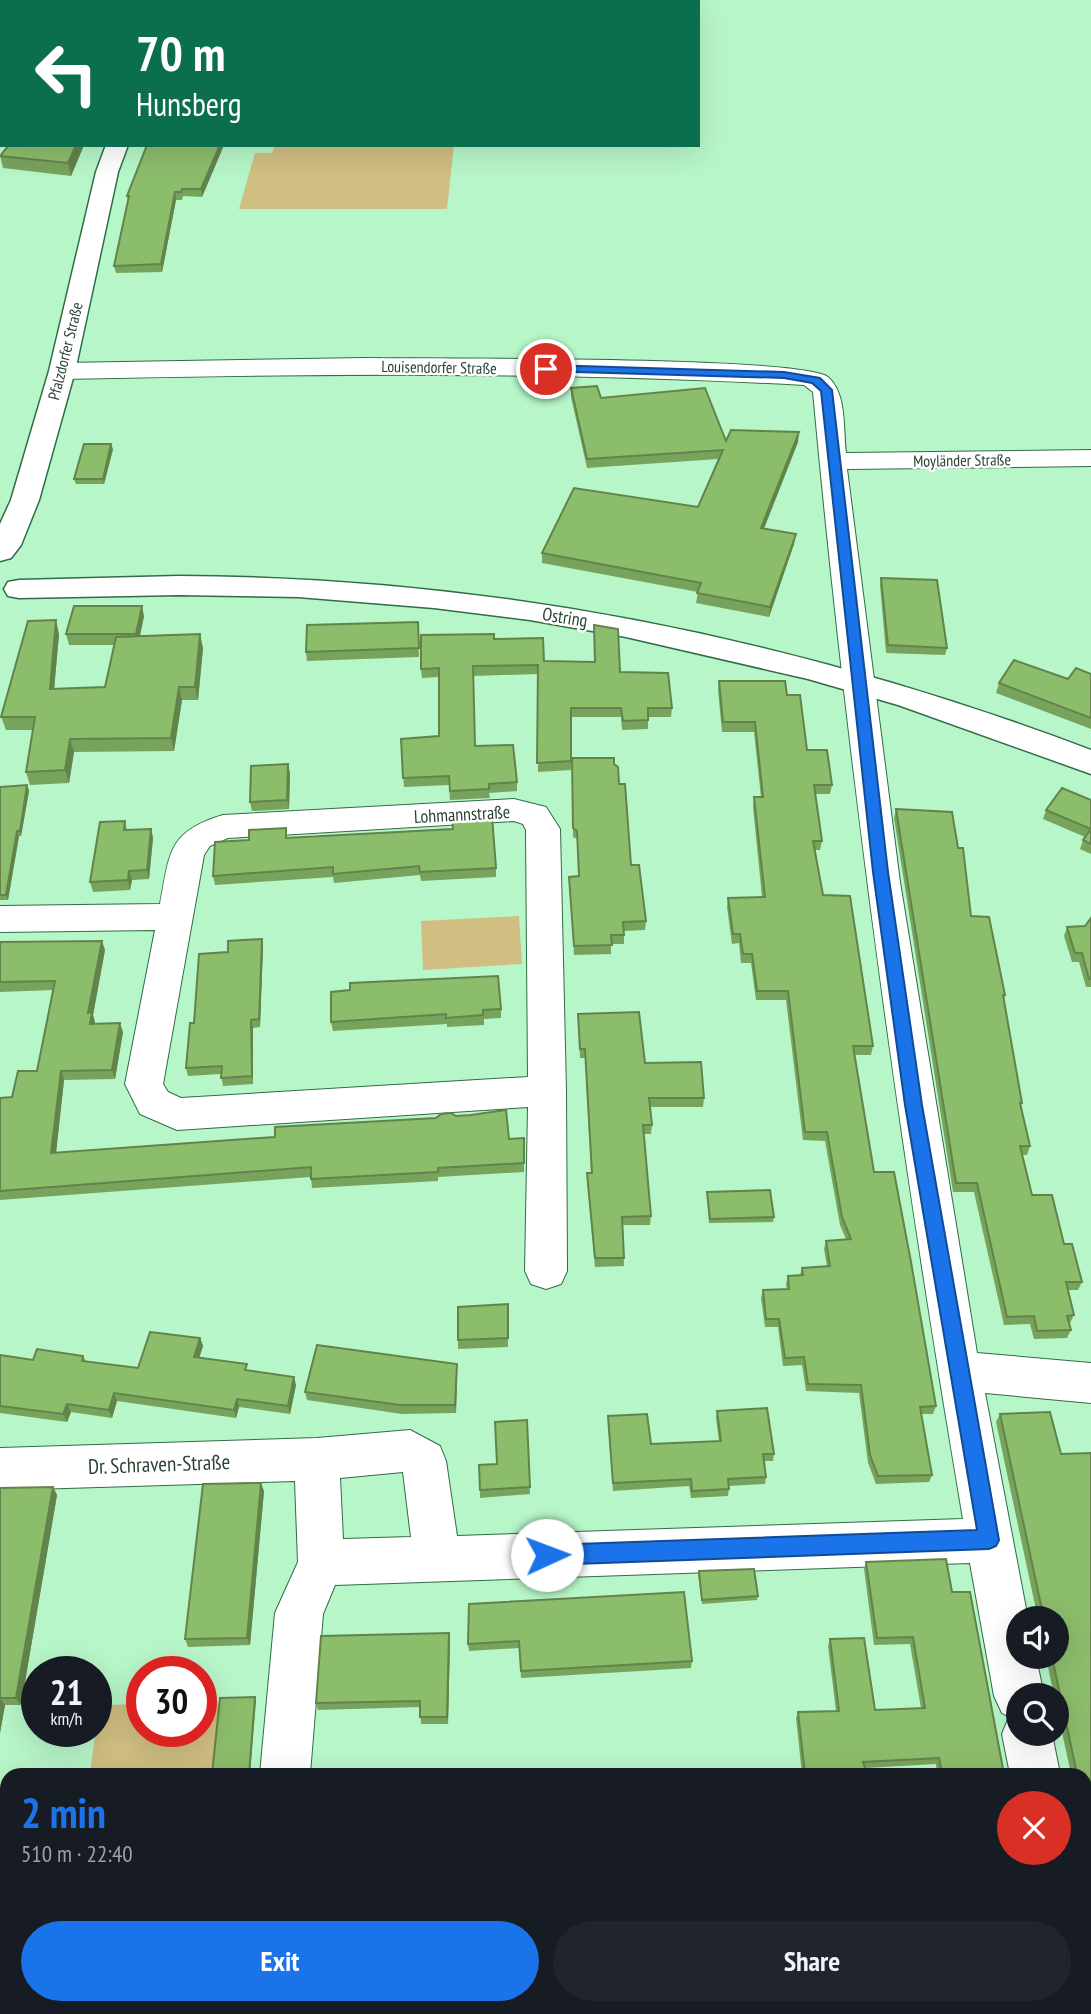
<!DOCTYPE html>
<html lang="en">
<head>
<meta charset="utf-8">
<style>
  :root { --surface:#171b24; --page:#20242c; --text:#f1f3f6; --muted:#9ea1a6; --accent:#1a73e8 }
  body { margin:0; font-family:"PT Sans Narrow",sans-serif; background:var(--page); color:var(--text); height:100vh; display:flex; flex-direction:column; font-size:26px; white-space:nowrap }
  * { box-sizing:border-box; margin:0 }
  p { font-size:23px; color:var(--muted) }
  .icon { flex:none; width:38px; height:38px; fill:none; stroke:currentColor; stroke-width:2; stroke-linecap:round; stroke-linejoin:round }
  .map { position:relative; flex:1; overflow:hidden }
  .side { position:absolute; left:0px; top:1768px; width:1092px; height:247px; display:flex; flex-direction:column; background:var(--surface); border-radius:21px 21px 0 0; box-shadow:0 7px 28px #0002 }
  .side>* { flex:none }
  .top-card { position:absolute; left:0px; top:0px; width:700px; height:147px; box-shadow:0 7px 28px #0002; background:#0b6e4f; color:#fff; overflow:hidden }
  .tools { position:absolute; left:1006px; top:1606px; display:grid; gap:14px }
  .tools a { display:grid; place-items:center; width:63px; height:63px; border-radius:50%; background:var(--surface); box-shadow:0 7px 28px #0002; font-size:35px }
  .speed { position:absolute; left:21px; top:1656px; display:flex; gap:14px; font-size:35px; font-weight:700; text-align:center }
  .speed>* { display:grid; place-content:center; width:91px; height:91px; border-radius:50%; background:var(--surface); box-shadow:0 7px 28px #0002; line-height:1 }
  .speed small { font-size:18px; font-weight:400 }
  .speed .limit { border:10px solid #d22; background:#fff; color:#111 }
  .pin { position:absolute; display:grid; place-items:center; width:60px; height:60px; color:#fff; margin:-30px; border:4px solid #fff; border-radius:50%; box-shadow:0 2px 7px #0007 }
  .me { position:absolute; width:77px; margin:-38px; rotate:88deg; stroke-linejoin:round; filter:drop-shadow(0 0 5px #0008) }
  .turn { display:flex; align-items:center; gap:24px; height:147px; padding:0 21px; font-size:32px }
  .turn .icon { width:91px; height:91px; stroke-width:2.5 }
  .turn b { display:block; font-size:49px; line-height:60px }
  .round { display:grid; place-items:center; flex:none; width:74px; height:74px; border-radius:37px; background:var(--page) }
  .summary { display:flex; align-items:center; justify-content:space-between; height:119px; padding:0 21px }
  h1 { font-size:42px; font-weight:600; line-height:52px; color:var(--accent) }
  .button { display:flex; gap:14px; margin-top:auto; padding:14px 21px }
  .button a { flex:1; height:80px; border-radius:42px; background:var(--accent); color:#fff; font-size:28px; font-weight:600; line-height:80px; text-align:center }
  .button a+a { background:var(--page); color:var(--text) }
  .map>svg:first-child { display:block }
  .green { fill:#d0be82 }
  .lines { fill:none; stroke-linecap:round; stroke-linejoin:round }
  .minor-casing { stroke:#306c46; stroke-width:2 }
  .tertiary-casing { stroke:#306c46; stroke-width:3 }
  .minor { fill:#fff; fill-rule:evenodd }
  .tertiary { fill:#fff; fill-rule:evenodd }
  .wall { fill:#78a35c }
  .shaded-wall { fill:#62844b }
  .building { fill:#8cbd6b; stroke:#62844b; stroke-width:2 }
  .route { fill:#1a73e8; stroke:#114b97; stroke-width:2 }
  .labels { text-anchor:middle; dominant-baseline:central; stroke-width:5; stroke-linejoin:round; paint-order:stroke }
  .far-street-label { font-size:16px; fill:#2a4332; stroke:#fff }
  .street-label { font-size:18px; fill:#2a4332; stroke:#fff }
  .near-street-label { font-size:21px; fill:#2a4332; stroke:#fff }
</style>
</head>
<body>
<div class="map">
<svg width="1091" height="2014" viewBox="0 0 1091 2014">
  <rect width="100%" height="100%" fill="#b7f6c9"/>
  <g class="green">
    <polygon points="275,145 454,145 447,209 239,209 255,153 272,153"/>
    <polygon points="519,916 522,964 423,970 421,921"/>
    <polygon points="221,1702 214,1774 90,1774 98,1713 107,1705 142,1704 142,1731 201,1731 201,1703"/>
  </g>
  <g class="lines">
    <defs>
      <g id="minor">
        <path d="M365,358C424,359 803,356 828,377C847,393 843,429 846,453L1091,450V466L847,469L900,882L977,1353L1091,1363V1403L985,1393L1028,1619H1018V1657H1036L1044,1696H1018V1734H1052L1060,1774H1010L1002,1734L1009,1717L1002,1713L994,1696L970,1563L335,1585L323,1614L310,1774H260L275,1613L298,1562L295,1481L0,1490V1448L317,1438L410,1430L440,1446L446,1461L457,1536L963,1519C899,1144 848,770 813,392L804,385C557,371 309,374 62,379L53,376L49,371L53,366L62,363ZM403,1472L411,1537L343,1539L340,1478Z"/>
        <path d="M514,799L546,807L560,829L566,1091L567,1271L561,1284L546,1289L531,1284L525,1271L528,1107L177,1130L140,1114L125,1084L155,930L0,932V906L160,904C170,853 167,832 223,815ZM514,821L523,824L526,830L528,1077L181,1098L168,1092L163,1084L204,855L210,846L228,838Z"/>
        <polygon points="1085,1982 1091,1984 1091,2014 1054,2014 1053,2007 1085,2007"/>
      </g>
      <g id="tertiary">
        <polygon points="187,0 207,0 185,2"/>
        <polygon points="106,145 128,145 118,172 75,371 39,500 21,545 11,558 0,561 0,524 11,500 49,371 96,172"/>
        <path d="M179,576C493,577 798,639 1091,750V774L898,705L808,679L626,637L530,620L434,608L298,597L179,595L19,598L8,596L4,589L8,582L19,580Z"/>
      </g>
    </defs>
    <use href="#minor" class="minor-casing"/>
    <use href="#tertiary" class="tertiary-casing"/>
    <use href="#minor" class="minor"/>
    <use href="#tertiary" class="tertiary"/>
  </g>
  <g class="wall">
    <polygon points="2,92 2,131 0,131 0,99 1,99"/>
    <polygon points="84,145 71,176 3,168 0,155"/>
    <polygon points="224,145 202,197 183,196 182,200 176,200 162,272 116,273 114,266 128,203 127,196"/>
    <polygon points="571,388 726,441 798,442 764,529 796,534 794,544 769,617 696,603 698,592 542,563 542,553 698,507 718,459 587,468 571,397"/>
    <polygon points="113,449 104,484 76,484 74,479"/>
    <polygon points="881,578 947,648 945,655 886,653 880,585"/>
    <polygon points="144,616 140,636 203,648 198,700 182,700 174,751 74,752 69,783 30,785 26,772 33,730 6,730 1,717 59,634 54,689 105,687 114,645 69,645 66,634"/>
    <polygon points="418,622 419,657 307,661 306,652"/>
    <polygon points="494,639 544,661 620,672 672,708 671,717 648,717 648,729 622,730 621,717 571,717 571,770 538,772 538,674 473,676 475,746 517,782 517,791 489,793 490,798 450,800 449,785 404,787 401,739 439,736 439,677 422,678 421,669"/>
    <polygon points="1091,674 1091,729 996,693 999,683 1068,679"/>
    <polygon points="719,681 787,695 807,750 832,785 830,794 815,794 822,841 820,850 815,850 823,895 873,1046 871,1055 854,1055 874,1172 936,1406 933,1414 921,1414 932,1475 929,1482 876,1484 868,1463 859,1393 806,1391 802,1365 783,1366 778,1327 765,1327 761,1298 763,1290 787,1289 786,1284 788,1276 800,1275 802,1268 827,1266 824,1249 826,1241 846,1239 840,1225 825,1141 803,1140 786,1000 756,1000 751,963 741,963 739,943 732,944 727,907 728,898 762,897 753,807 754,797 761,797 754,732 722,732 718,690"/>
    <polygon points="572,758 614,764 619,784 631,865 646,921 645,930 624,931 624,944 611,944 611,954 574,955 569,877 579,876 577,839 573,837"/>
    <polygon points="290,773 289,809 252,811 250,802"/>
    <polygon points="27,785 29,791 21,836 19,836 8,900 0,900 0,787"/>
    <polygon points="1091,800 1091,854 1080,849 1083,840 1085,837 1043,819 1046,810"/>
    <polygon points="896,809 958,848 971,916 1005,995 1004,1001 1022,1103 1021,1108 1030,1146 1027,1155 1022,1155 1032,1195 1064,1244 1082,1282 1078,1290 1068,1290 1074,1315 1070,1323 1069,1323 1071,1330 1067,1338 1034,1339 1030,1324 1004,1325 974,1192 953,1192 894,818"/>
    <polygon points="125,821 127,830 151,829 153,838 149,879 132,880 130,890 93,892 90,882"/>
    <polygon points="288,838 496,868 496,877 421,881 420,875 334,883 333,877 215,885 213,876"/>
    <polygon points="1091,918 1091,987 1086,987 1079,962 1072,962 1064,936 1067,927 1085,926"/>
    <polygon points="0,942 105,950 93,1015 95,1024 123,1032 115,1079 64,1080 56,1153 275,1137 456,1116 509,1139 524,1138 524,1172 438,1177 438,1181 312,1188 311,1177 0,1200 0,1098 12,1097 37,1071 53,990 0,992"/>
    <polygon points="263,947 260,1027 253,1028 253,1084 223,1086 221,1074 188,1076 186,1068 194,1023 228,952"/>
    <polygon points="501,1009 501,1018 484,1019 484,1025 447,1027 447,1024 333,1031 331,1022"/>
    <polygon points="578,1014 645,1063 704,1098 703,1107 650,1107 652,1125 651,1134 644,1134 651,1216 650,1225 623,1225 624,1266 595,1267 587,1181 587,1173 591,1173 585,1058 580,1058"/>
    <polygon points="707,1192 774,1217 773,1222 709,1223 707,1197"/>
    <polygon points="508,1304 508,1347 458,1349 458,1340"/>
    <polygon points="200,1338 203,1346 199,1357 296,1385 290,1414 239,1407 236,1418 117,1401 112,1418 71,1412 67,1422 0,1413 0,1355 33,1360 83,1356 86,1361 138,1368"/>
    <polygon points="457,1373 456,1413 402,1414 307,1400 305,1392"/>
    <polygon points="717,1411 774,1454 773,1461 764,1461 766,1477 765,1484 729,1486 728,1496 691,1498 689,1486 613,1491 608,1424 608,1416 651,1444 719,1441 716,1418"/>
    <polygon points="1000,1414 1061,1454 1091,1453 1091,1870 1085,1842 1085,1774 1071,1774 1057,1709 1057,1696 1054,1696 1046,1657 1057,1657 1057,1619 1038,1619 996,1422"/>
    <polygon points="527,1420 530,1494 480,1498 480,1490"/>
    <polygon points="53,1487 57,1495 21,1705 5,1705 0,1733 0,1488"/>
    <polygon points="264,1491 250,1645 188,1647 185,1639"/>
    <polygon points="866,1562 952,1592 1004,1774 937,1774 936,1764 865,1768 867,1774 802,1774 796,1718 798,1712 836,1711 828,1646 830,1639 875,1710 921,1708 910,1644 874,1645 864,1569"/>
    <polygon points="699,1571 758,1596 757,1600 702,1604 698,1575"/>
    <polygon points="684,1592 692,1661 691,1668 521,1678 519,1648 469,1651 468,1644"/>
    <polygon points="450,1640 448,1724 421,1724 420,1707 318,1710 316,1703"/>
    <polygon points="923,2007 1046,2007 1047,2014 924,2014"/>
  </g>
  <g class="shaded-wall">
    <polygon points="76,145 84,145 71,176 68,163"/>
    <polygon points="220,145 224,145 202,197 201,189"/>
    <polygon points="175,192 176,200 162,272 161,264"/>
    <polygon points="799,432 798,442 760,538 761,528"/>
    <polygon points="111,444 113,449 104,484 103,479"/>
    <polygon points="796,534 794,544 769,617 770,607"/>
    <polygon points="142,606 144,616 138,644 136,634"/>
    <polygon points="56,620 59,634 53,702 50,689"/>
    <polygon points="200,634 203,648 198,700 195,687"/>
    <polygon points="179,687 182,700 174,751 171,738"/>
    <polygon points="70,739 74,752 69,783 65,770"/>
    <polygon points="288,764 290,773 289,809 287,800"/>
    <polygon points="27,785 29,791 21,836 20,831"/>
    <polygon points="151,829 153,838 149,879 147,870"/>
    <polygon points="17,831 19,836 8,900 6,895"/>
    <polygon points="129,871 132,880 130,890 128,880"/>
    <polygon points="262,939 263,947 260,1027 259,1019"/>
    <polygon points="102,941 105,950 93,1015 95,1022 93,1033 88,1013"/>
    <polygon points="251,1020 253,1028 253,1084 252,1076"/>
    <polygon points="120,1023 123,1032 115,1079 112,1070"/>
    <polygon points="61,1071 64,1080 55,1162 51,1153"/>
    <polygon points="200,1338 203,1346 197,1365 194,1357"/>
    <polygon points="457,1364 457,1373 456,1413 455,1405"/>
    <polygon points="294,1377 296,1385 290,1414 288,1406"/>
    <polygon points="114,1393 117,1401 112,1418 109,1410"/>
    <polygon points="237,1399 239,1407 236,1418 234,1410"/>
    <polygon points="67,1404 71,1412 67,1422 63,1414"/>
    <polygon points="261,1483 264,1491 250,1645 247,1638"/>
    <polygon points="53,1487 57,1495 21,1705 16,1698"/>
    <polygon points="449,1633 450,1640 448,1724 447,1717"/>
    <polygon points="255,1697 256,1701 250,1774 249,1774"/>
    <polygon points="0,1698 5,1705 0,1733"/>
    <rect x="192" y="2007" width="6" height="7"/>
  </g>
  <g class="building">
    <polygon points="0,29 2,29 2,59 0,54"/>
    <polygon points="2,92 2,119 0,118 0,99 1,99"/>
    <polygon points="9,145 76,145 68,163 0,156"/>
    <polygon points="147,145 220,145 201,189 182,189 181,192 175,192 161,264 114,266 129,196 127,196"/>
    <polygon points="597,386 601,398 705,388 726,441 731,430 799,432 761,528 796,534 770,607 697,593 701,583 542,553 574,488 698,507 723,450 587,459 571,388"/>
    <polygon points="84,444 111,444 103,479 74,479"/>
    <polygon points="881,578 937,580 947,648 888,645"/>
    <polygon points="74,606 142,606 136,634 66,634"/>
    <polygon points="56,620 50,689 105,687 116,637 200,634 195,687 179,687 171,738 70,739 65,770 26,772 35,717 1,717 28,621"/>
    <polygon points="418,622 419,648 306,652 307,625"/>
    <polygon points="594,625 618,629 620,672 668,673 672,708 648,708 648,720 623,721 621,708 571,708 571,761 537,763 538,665 473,666 475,746 513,745 517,782 489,784 489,789 450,791 449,776 403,778 401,739 439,736 439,668 421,669 421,635 494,634 494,639 543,638 544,661 595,662"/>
    <polygon points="1014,660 1068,679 1076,668 1091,674 1091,718 999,683"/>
    <polygon points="719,681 785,681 787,695 800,695 807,750 827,750 832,785 814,785 822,841 813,841 823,895 850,896 873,1046 853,1046 874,1172 894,1172 911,1262 936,1406 920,1407 932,1475 878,1476 870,1455 861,1385 808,1384 804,1357 785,1358 779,1319 766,1319 763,1290 789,1289 788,1276 803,1275 802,1268 830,1266 826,1241 851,1239 842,1217 827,1132 805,1132 788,991 757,991 752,954 743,954 740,934 733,934 728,898 765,897 754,797 763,797 755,722 723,722"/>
    <polygon points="572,758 614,758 614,764 618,767 619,784 625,784 631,865 639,865 646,921 623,922 624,935 611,935 612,945 574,946 569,877 579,876 577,831 573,828"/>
    <polygon points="288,764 287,800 250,802 251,766"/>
    <polygon points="27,785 20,831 17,831 6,895 0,895 0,787"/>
    <polygon points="1062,788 1091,800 1091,844 1083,840 1091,829 1046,810"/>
    <polygon points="896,809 952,812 958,848 963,848 971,916 989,917 1005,995 1003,995 1022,1103 1020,1103 1030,1146 1020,1146 1032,1195 1052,1195 1064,1244 1072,1244 1082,1282 1066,1282 1074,1315 1067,1316 1071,1330 1037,1331 1034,1316 1007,1317 977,1183 956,1183"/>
    <polygon points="492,816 496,868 420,872 419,866 333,874 333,867 213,876 215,842 249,840 249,830 286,828 286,838 453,829 452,818"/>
    <polygon points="125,821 124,830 151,829 147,870 129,871 128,880 90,882 100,822"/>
    <polygon points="1091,918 1091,979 1089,979 1082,953 1075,953 1067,927 1085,926"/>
    <polygon points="262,939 259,1019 251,1020 252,1076 221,1078 222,1066 186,1068 190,1023 194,1023 199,954 228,952 228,941"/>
    <polygon points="102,941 88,1013 92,1012 90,1024 120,1023 112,1070 61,1071 51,1153 275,1137 275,1127 436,1118 441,1114 451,1113 456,1116 471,1115 506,1110 509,1139 524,1138 524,1163 438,1168 438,1172 311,1179 311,1167 0,1191 0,1098 12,1097 18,1071 37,1071 55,981 0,982 0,942"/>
    <polygon points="498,976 501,1009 483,1010 483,1015 446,1018 446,1014 331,1022 331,992 350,990 350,983"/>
    <polygon points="639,1012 645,1063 701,1062 704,1098 649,1098 652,1125 643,1125 651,1216 622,1217 624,1258 595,1258 587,1173 592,1173 585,1049 580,1049 578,1014"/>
    <polygon points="770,1190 774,1217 710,1219 707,1192"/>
    <polygon points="508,1304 508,1338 458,1340 458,1307"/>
    <polygon points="150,1332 200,1338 194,1357 247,1364 245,1370 294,1377 288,1406 237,1399 234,1410 114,1393 109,1410 67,1404 63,1414 0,1406 0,1355 33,1360 37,1349 83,1356 82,1361 138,1368"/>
    <polygon points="317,1345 457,1364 455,1405 400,1405 305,1392"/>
    <polygon points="767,1408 774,1454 763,1454 766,1477 728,1479 729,1489 692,1491 691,1479 613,1483 608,1416 647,1414 651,1444 721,1441 717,1411"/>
    <polygon points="1050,1412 1061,1454 1091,1453 1091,1841 1085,1813 1085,1774 1077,1774 1052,1657 1057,1657 1057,1619 1044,1619 1000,1414"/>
    <polygon points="527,1420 530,1487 480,1490 479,1465 497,1464 495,1422"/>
    <polygon points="261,1483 247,1638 185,1639 203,1484"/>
    <polygon points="53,1487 16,1698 0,1698 0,1700 0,1488"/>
    <polygon points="946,1559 952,1592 970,1592 1004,1774 942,1774 939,1758 863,1762 867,1774 805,1774 798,1712 839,1711 830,1639 864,1638 875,1710 925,1708 913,1637 877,1638 866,1562"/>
    <polygon points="754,1569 758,1596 702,1600 699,1571"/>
    <polygon points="684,1592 692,1661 521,1671 519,1641 468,1644 469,1604"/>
    <polygon points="449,1633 447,1717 420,1717 420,1701 316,1703 321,1636"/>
    <polygon points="255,1697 249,1774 212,1774 220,1698"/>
    <polygon points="0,1927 7,1927 7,2007 192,2007 192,2014 0,2014"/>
    <polygon points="259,2007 424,2007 424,2014 258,2014"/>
    <polygon points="927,2007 1046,2007 1047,2014 928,2014"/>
  </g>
  <polygon class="route" points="546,365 784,372 820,378 832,390 888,872 922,1105 999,1540 996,1546 989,1549 547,1565 540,1562 537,1555 540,1548 547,1545 977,1530 905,1105 873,872 821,391 812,383 784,378 542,371 542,366"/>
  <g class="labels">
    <g class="far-street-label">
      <text transform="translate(65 351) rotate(-76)">Pfalzdorfer Straße</text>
      <text transform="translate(439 367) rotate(1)">Louisendorfer Straße</text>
      <text transform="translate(962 460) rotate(-1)">Moyländer Straße</text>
    </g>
    <g class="street-label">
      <text transform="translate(565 617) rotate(9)">Ostring</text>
      <text transform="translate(462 814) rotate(-3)">Lohmannstraße</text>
    </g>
    <g class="near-street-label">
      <text transform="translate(159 1464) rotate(-2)">Dr. Schraven-Straße</text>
    </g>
  </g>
</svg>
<div class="tools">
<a><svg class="icon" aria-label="sound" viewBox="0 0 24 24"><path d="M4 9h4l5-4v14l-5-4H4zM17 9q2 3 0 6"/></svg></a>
<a><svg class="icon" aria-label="search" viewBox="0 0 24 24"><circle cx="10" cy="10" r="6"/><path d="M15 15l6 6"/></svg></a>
</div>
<div class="speed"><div>21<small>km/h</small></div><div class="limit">30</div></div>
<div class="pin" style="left:546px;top:369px;background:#d93025"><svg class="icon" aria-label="arrive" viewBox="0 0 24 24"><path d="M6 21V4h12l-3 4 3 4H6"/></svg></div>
<svg class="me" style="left:547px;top:1555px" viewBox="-20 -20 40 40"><circle r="19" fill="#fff"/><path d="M0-13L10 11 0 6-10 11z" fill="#1a73e8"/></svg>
<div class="top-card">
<div class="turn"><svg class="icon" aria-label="left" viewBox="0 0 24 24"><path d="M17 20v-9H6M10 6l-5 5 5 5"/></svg><div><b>70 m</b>Hunsberg</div></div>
</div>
<section class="side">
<div class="summary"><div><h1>2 min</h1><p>510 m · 22:40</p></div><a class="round" style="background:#d93025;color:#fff"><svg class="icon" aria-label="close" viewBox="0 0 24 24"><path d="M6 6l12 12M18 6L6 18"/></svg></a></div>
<div class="button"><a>Exit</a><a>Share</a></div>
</section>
</div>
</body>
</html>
